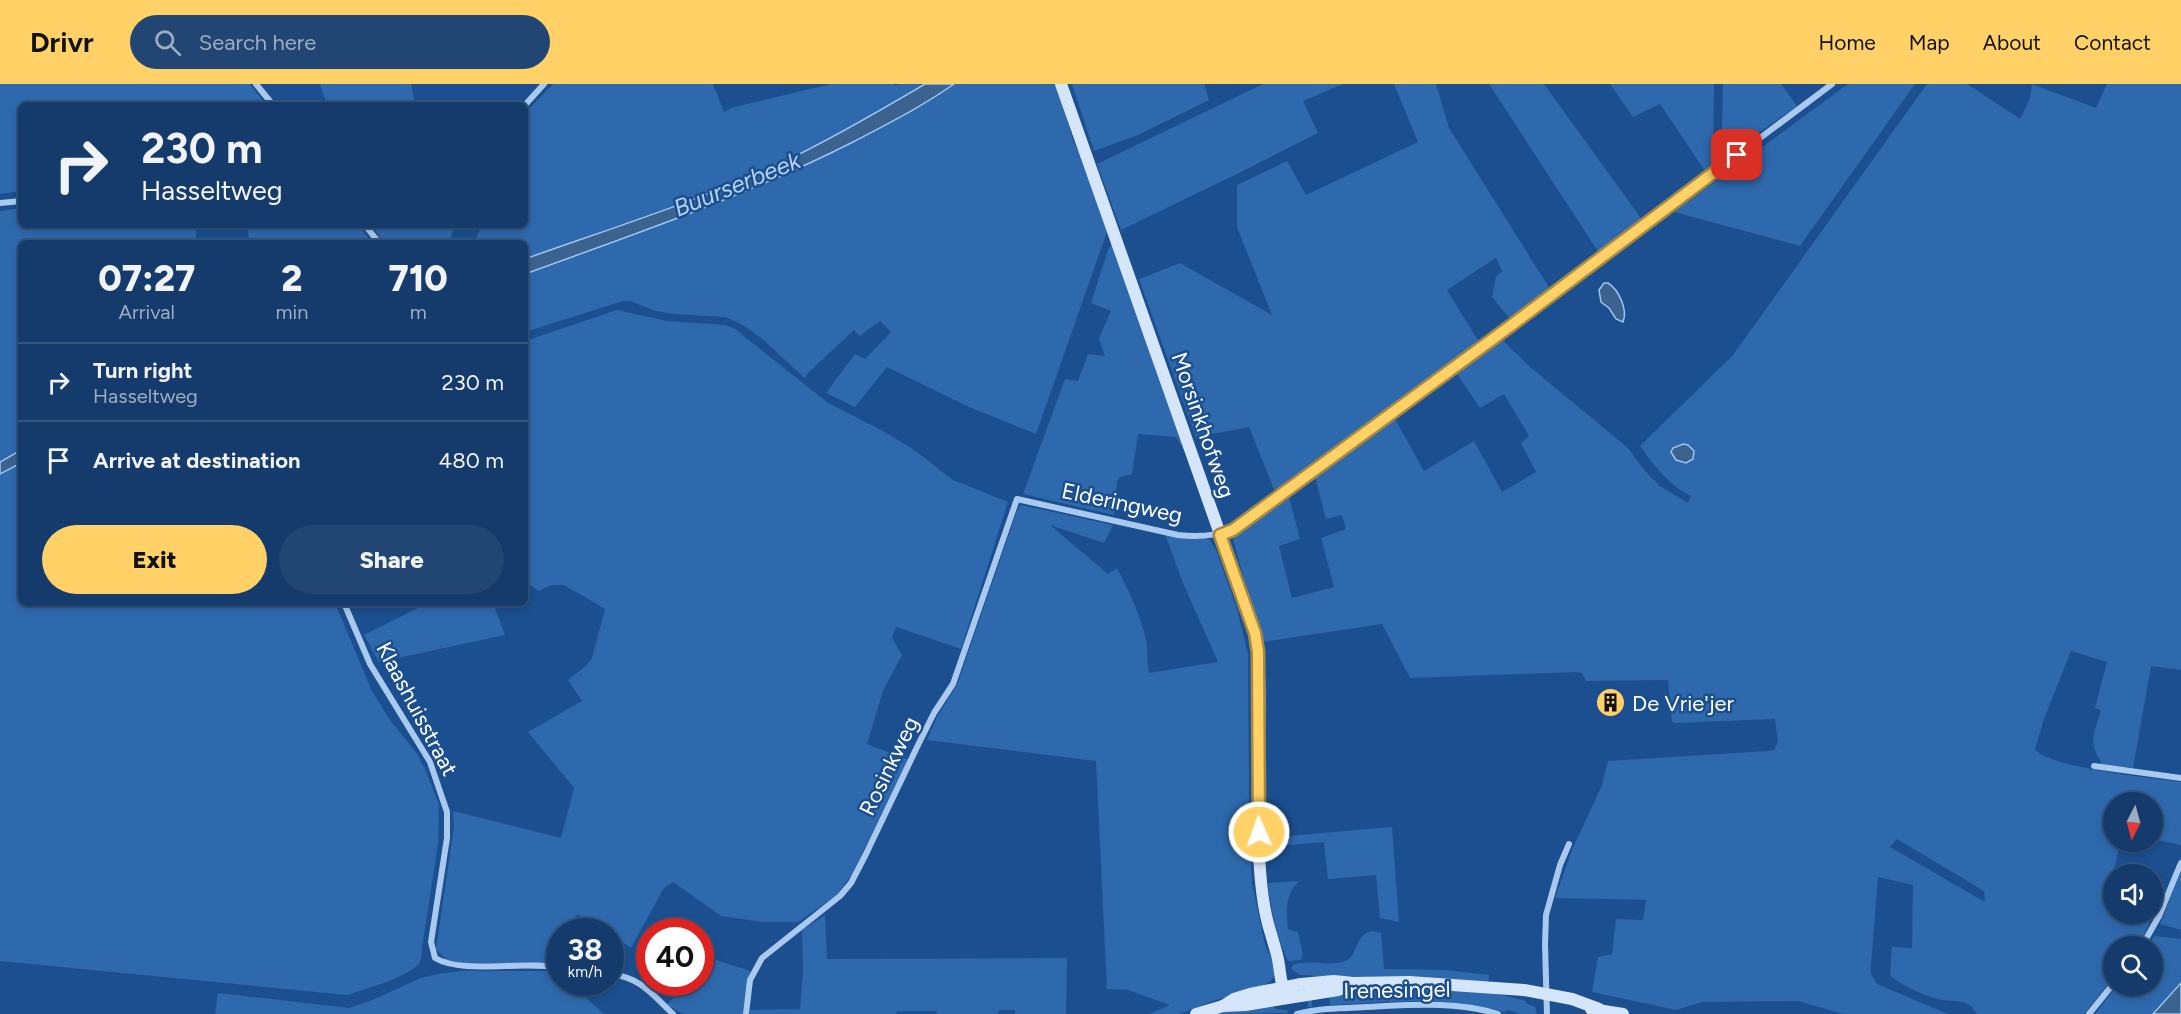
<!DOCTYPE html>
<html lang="en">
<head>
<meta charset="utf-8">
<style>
  :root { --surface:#143b6b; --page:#214673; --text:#f1f3f6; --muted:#9dadc1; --line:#33557e; --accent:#ffd166 }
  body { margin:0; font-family:Figtree,sans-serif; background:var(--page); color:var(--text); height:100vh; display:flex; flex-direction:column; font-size:22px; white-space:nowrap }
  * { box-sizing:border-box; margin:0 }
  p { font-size:20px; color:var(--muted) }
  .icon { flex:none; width:33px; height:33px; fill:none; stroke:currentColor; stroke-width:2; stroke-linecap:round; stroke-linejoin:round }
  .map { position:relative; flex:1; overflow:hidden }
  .sheet { position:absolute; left:18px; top:156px; width:510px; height:366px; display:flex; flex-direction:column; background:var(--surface); border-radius:9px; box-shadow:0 3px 9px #0003,0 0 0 2px var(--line) }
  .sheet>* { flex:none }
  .hud { position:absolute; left:18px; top:18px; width:510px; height:126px; border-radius:9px; box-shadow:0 3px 9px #0003,0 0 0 2px var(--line); background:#143b6b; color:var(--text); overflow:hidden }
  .needle { width:39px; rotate:186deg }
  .tools { position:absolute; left:2103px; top:708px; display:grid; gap:12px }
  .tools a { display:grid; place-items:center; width:60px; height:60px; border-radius:50%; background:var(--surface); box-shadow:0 3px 9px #0003,0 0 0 2px var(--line); font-size:30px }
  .speed { position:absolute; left:546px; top:834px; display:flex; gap:12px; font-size:30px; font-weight:700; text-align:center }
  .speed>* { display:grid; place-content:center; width:78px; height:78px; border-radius:50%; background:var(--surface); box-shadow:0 3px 9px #0003,0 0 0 2px var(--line); line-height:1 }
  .speed small { font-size:15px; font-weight:400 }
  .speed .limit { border:9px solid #d22; background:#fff; color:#111 }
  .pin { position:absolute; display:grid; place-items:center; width:51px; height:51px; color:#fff; margin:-26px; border-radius:12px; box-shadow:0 3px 9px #0006 }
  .me { position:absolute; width:66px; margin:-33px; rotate:358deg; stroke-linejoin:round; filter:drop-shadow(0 0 4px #0008) }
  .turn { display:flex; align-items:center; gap:21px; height:126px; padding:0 24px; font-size:27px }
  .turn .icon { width:78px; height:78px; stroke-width:2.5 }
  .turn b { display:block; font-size:42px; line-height:51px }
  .eta { display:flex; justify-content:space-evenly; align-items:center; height:102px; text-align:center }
  .eta b { font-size:36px; font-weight:800; line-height:42px }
  .action { display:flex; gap:12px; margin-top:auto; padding:12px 24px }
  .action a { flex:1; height:69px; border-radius:36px; background:var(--accent); color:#111; font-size:24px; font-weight:800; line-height:69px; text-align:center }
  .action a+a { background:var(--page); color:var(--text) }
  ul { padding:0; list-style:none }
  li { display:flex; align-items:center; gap:18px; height:78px; padding:0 24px; border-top:2px solid var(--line) }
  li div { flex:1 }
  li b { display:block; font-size:22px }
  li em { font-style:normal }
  header { display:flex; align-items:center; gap:36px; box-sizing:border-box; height:84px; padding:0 30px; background:var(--accent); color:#111 }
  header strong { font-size:28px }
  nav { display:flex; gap:33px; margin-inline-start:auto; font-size:21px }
  .search { width:420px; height:54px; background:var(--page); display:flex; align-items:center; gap:15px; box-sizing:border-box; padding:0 21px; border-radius:33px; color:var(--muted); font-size:22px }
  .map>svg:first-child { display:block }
  .green { fill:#2e69ad; fill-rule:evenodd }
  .water { fill:#3c6290; stroke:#9cc4f0; stroke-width:1.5 }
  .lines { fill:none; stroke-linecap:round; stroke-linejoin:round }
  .street { stroke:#a9c9ee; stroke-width:6 }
  .secondary { stroke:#d6e6fa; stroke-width:12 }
  .route-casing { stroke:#a68842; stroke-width:15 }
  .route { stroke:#ffd166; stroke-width:10 }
  .labels { text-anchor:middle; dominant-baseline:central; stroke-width:5; stroke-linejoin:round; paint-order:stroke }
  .street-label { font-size:22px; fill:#fff; stroke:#1b4f8f }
  .poi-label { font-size:22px; fill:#fff; stroke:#1b4f8f; text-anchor:start }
  .water-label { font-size:24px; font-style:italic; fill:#b5d3f5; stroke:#1b4f8f }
</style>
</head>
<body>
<header>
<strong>Drivr</strong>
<div class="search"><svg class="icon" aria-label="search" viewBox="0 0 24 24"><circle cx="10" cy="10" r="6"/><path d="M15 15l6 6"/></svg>Search here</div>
<nav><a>Home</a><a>Map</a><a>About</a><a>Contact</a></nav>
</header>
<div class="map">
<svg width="2181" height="930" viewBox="0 0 2181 930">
  <rect width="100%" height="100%" fill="#1b4f8f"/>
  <g class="green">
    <polygon points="0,0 250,0 266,21 21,21 21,107 0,110"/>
    <polygon points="320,0 411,0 415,21 327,21"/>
    <path d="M553,0H713L724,28L731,24L831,0H894L895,2L899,0H925C876,29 828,57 777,81C695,118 609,145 525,175V159H474L482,141H525V29Z"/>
    <path d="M954,0H1056L1074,59L1083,76L1108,145L1036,350L969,323L887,283L855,323L826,309L855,270L865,275L891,248L880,237L860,252L854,246L808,289L805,294C780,273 756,243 725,233L674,230L656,227L630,217H623L525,248V190C637,149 749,111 855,57C889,39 923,22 954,0Z"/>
    <polygon points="1072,0 1204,0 1209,16 1138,51 1094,67"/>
    <polygon points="1263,0 1343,0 1303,17 1318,49 1241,88 1121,146 1097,80"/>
    <polygon points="1394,0 1436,0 1449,44 1550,205 1510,235 1492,213 1496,193 1502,187 1496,174 1447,206 1479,258 1275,408 1249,343 1196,353 1139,195 1180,179 1272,231 1237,143 1237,101 1287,77 1306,111 1418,58"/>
    <polygon points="1489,0 1544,0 1643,137 1599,169"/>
    <polygon points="1610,0 1714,0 1713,84 1707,90 1660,20 1633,33"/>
    <polygon points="1723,0 1781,0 1797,22 1721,75"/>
    <polygon points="1848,0 1915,0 1800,162 1674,128"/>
    <path d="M1927,0H1967L2020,35L2030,14L2032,0L2096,24L2107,0H2181V586L2151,582L2133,684L2103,681C2087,658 2094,651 2101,626L2095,624L2107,578L2071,567L2044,635L2035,665C2048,684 2154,694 2181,698V761L2153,755L2152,718H2114V758H2120L2106,823L2113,825L2114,830H2136L2152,833L2143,853L2137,862H2114L2113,894L2084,930H1977C1968,913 1954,919 1938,915C1925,912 1900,901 1890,891L1892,863L1912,864L1913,801L1878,793L1871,881V890L1877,900L1948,930H1843L1798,917L1702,918L1676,926L1592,908L1598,873L1612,870L1616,835L1643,836L1646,816L1555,814L1572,766L1602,701L1608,677L1768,667L1774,666L1778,658L1775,635L1674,639L1672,637L1668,596L1586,597L1582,589L1578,588L1410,594L1382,540L1261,558L1233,455L1289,413L1300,455L1279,462L1292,514L1334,503L1321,454L1346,445L1342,431L1326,435L1315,393L1395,335L1424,387L1474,357L1502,408L1536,388L1521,359L1529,352L1504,310L1480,324L1457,290L1501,255L1529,282L1628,364L1645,387L1660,402L1688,419L1691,412C1668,401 1654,381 1640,362L1733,271ZM1897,755L1984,807L1985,818L1890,763Z"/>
    <polygon points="21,124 21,141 196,141 196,159 21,159 21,366 0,378 0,127"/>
    <polygon points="258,141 358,141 372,159 249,159 248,146"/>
    <polygon points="371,141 456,141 448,159 384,159"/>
    <polygon points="1113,158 1190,376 1176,353 1138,350 1132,390 1120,393 1117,397 1114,431 1023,410 1065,295 1078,297 1088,270 1105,272 1099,254 1111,227 1091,219 1108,166"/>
    <polygon points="617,226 667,237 726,241 735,245 828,319 881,346 913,365 953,396 1008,418 961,565 896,543 892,554 902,571 883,607 867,660 909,676 852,790 836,812 798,838 762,838 721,832 673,798 664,804 631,864 611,851 610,848 604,847 577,830 571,847 560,848 552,879 457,879 448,877 436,865 454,743 453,727 561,754 574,704 528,648 582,617 568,596 587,581 592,574 605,525 564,501 551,501 539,507 525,498 525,257"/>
    <path d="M21,379V519H335L371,605L389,635L416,668L425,685L439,721L438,760L422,864C422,869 421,875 420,878C413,892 362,906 347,911L0,877V390Z"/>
    <path d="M1021,421L1113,441L1104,459L1050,441L1108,490L1117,484C1129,507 1140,530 1146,556C1148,566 1147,578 1149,589L1218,578L1183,499L1165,450L1209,455L1216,466L1237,525L1248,570L1249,723L1252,799L1265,861L1275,882V890L1271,897L1258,905L1216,916L1179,930H1149L1170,921L1128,906L1107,905L1096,677L927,656L937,633L957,601L1018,424Z"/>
    <polygon points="428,519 493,519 505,551 379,578 364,551"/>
    <polygon points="1392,743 1399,838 1380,834 1376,791 1328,795 1324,758 1266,763 1265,754"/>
    <polygon points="2181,787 2181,846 2160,840"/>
    <path d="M1299,797C1285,812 1286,825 1288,845L1298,848L1303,870L1301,876L1288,877C1276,852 1271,826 1268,799Z"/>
    <polygon points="825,831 827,875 1067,874 1066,930 1015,930 1015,926 999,926 998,930 937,930 937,927 897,927 896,930 750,930 750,926 800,925 803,887 802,846"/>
    <path d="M1372,847L1381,849L1384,885L1445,886L1489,891L1488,900L1300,891L1291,885L1293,881C1310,875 1328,883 1345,877C1359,872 1353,852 1372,847Z"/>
    <polygon points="2155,852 2181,855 2181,899 2153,930 2095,930 2117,902 2152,902 2152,862 2147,862"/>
    <polygon points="701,871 750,887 743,930 683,930 667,921 686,899 700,898"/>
    <polygon points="552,885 559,886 560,898 569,899 604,930 215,930 218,909 349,924 370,917 421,894 438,890 461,887 544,887"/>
    <path d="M1378,903C1426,904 1479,903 1526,917V919L1535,923L1537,930H1520L1508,926L1504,928C1447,912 1388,918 1330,921L1329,913L1312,915V923H1308L1307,913L1349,906Z"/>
    <polygon points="1273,921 1276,925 1287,926 1288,929 1209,930"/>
  </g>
  <g class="water">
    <path d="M925,0H954C923,22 889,39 855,57C749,111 637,149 525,190V175C609,145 695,118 777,81C828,57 876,29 925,0Z"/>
    <path d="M1604,199H1608C1619,206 1628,226 1623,238L1616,235L1609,224L1601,218L1599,206Z"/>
    <polygon points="1683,360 1688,361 1694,367 1693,375 1686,379 1676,376 1671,368 1673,364"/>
    <polygon points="21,366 21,379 0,390 0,378"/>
    <polygon points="2181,899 2181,930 2153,930"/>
  </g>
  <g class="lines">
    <g class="street">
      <polyline points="256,0 273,21"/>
      <polyline points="525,21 544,0"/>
      <polyline points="0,119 21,117"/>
      <polyline points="365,141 379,159"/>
      <path d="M344,519L370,580L430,678L447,728V754L431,858L435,874C464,891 523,876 560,884"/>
      <polyline points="2094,682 2181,694"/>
      <polyline points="2142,862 2159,832 2181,779"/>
      <path d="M610,891C637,890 655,913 673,930"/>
      <path d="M746,930L750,896L762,874L840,812L851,799L866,770L919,659L934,629L953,600L1017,415L1178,451C1197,453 1215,452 1233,446L1509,243L1832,0"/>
      <path d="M1297,930C1320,924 1344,924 1367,923C1411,921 1456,917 1498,930"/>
      <polyline points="1547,930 1545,860 1546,831 1560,781 1569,760"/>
      <polyline points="2089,930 2114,899"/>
    </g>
    <g class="secondary">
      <path d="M1061,0L1255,549C1264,607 1257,668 1258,726C1258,762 1259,806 1268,840C1271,850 1274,860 1277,871C1281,886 1279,899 1287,914"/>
      <polyline points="1223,922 1234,915 1250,910 1301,900 1334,897 1353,899 1409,898 1524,906 1572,915 1599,925"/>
      <polyline points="1591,925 1623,930"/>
      <polyline points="1196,930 1223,922 1245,921 1338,906 1352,900"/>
    </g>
  </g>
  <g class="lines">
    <defs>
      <polyline id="route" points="1259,748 1258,568 1255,549 1220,451 1233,446 1509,243 1737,71"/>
    </defs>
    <use href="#route" class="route-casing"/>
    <use href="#route" class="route"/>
  </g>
  <defs>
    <symbol id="building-disc" viewBox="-11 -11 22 22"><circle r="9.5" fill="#ffd166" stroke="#1b4f8f"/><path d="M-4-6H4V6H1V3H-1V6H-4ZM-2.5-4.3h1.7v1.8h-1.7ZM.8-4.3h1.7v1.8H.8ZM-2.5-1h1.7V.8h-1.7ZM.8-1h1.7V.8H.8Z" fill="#111"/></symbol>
  </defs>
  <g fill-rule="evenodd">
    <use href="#building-disc" x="1594" y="602" width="33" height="33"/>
  </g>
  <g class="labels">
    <g class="street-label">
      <text transform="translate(1203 341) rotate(71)">Morsinkhofweg</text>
      <text transform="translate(1122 419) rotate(12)">Elderingweg</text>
      <text transform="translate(417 625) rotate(62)">Klaashuisstraat</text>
      <text transform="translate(889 682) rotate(-64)">Rosinkweg</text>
      <text transform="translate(1397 906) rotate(-1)">Irenesingel</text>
    </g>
    <g class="poi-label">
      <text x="1632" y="619">De Vrie'jer</text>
    </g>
    <g class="water-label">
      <text transform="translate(737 100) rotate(-22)">Buurserbeek</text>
    </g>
  </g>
</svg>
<div class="tools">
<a><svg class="needle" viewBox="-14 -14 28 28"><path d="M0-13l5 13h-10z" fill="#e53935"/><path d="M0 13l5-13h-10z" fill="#9dadc1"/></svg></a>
<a><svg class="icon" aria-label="sound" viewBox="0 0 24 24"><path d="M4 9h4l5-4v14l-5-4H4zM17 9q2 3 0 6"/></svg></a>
<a><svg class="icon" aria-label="search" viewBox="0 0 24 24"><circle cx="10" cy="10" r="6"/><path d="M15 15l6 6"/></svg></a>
</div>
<div class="speed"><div>38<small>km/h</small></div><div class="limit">40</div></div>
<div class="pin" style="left:1737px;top:71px;background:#d93025"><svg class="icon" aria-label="arrive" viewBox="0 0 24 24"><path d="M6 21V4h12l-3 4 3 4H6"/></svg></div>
<svg class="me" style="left:1259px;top:748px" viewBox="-20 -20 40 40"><circle r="17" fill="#ffd166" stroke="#fff" stroke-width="3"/><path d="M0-11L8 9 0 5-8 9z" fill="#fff"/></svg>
<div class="hud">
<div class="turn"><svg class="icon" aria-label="right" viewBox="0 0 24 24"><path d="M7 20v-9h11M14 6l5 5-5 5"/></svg><div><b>230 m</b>Hasseltweg</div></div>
</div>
<section class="sheet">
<div class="eta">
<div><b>07:27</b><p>Arrival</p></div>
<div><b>2</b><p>min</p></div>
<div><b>710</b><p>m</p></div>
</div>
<ul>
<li><svg class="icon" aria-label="right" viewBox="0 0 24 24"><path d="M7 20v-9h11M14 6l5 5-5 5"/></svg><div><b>Turn right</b><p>Hasseltweg</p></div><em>230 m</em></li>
<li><svg class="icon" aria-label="arrive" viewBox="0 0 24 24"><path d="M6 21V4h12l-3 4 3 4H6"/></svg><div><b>Arrive at destination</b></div><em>480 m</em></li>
</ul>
<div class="action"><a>Exit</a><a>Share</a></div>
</section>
</div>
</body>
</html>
